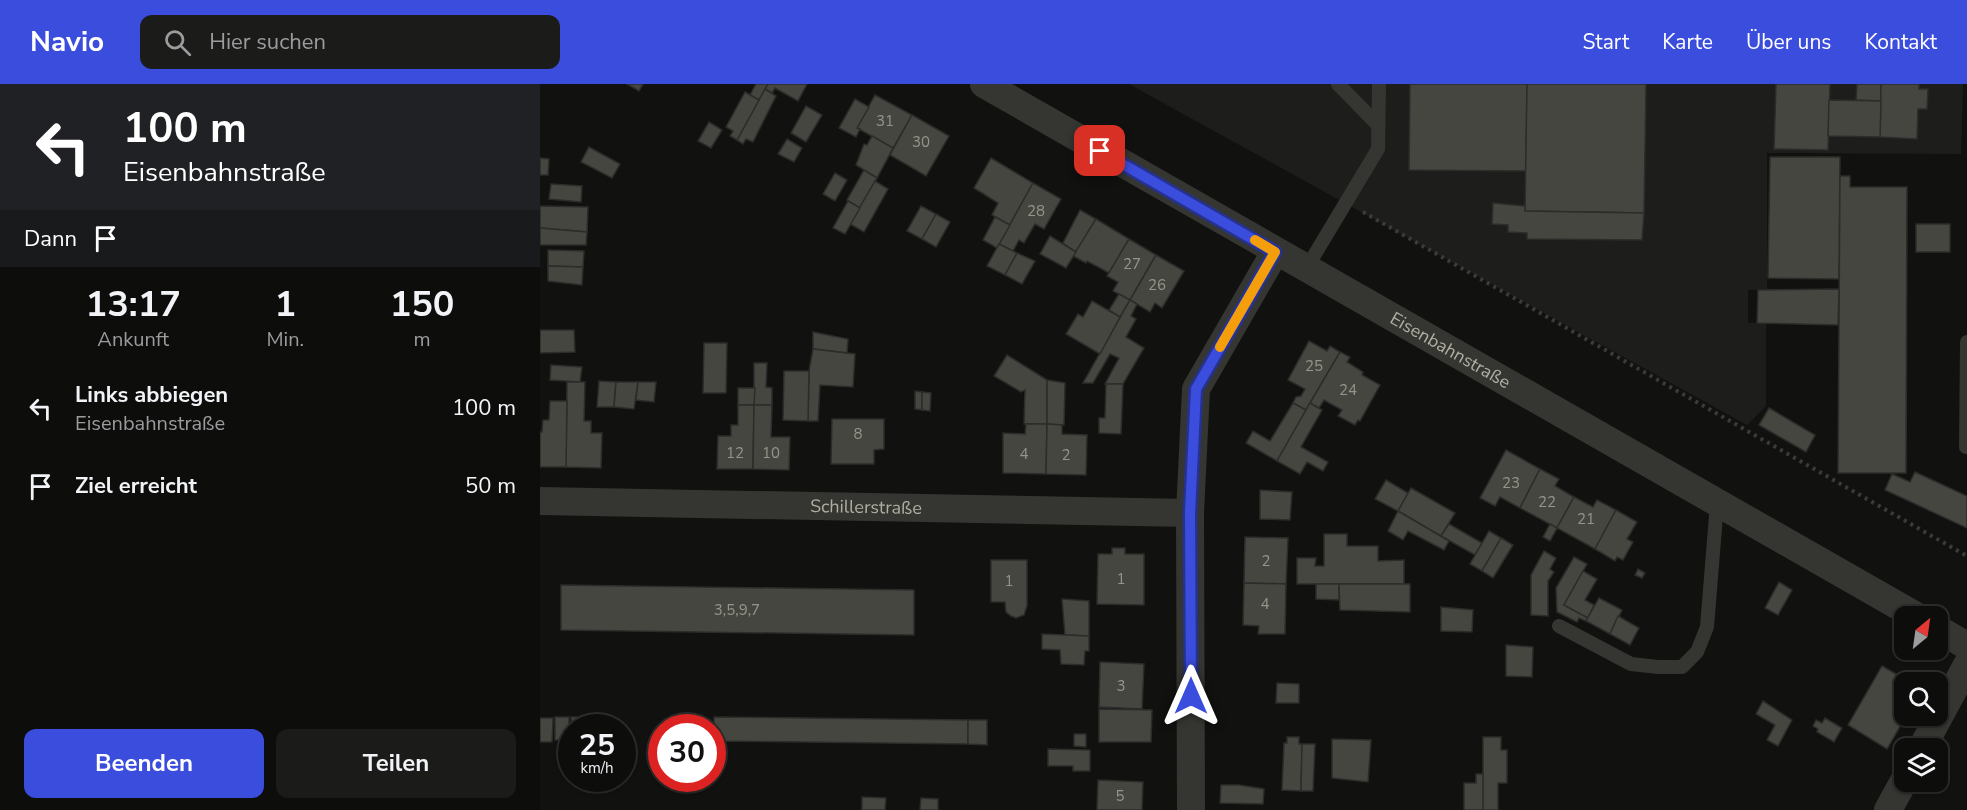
<!DOCTYPE html>
<html lang="de">
<head>
<meta charset="utf-8">
<style>
  :root { --surface:#0d0d0c; --page:#1b1b1a; --text:#f1f3f6; --muted:#9a9c9d; --line:#2d2d2d; --accent:#3b4ddd }
  body { margin:0; font-family:"Nunito Sans",sans-serif; background:var(--page); color:var(--text); height:100vh; display:flex; flex-direction:column; font-size:22px; white-space:nowrap }
  * { box-sizing:border-box; margin:0 }
  p { font-size:20px; color:var(--muted) }
  .icon { flex:none; width:33px; height:33px; fill:none; stroke:currentColor; stroke-width:2; stroke-linecap:round; stroke-linejoin:round }
  .map { position:relative; flex:1; overflow:hidden }
  .side { display:flex; flex-direction:column; background:var(--surface); width:540px }
  .side>* { flex:none }
  .hud { background:#202124; color:#fff; overflow:hidden }
  .needle { width:39px; rotate:29deg }
  .buttons { position:absolute; left:1354px; top:522px; display:grid; gap:12px }
  .buttons a { display:grid; place-items:center; width:54px; height:54px; border-radius:12px; background:var(--surface); box-shadow:0 2px 4px #0004,0 0 0 2px var(--line); font-size:30px }
  .speed { position:absolute; left:18px; top:630px; display:flex; gap:12px; font-size:30px; font-weight:700; text-align:center }
  .speed>* { display:grid; place-content:center; width:78px; height:78px; border-radius:50%; background:var(--surface); box-shadow:0 2px 4px #0004,0 0 0 2px var(--line); line-height:1 }
  .speed small { font-size:15px; font-weight:400 }
  .speed .limit { border:9px solid #d22; background:#fff; color:#111 }
  .pin { position:absolute; display:grid; place-items:center; width:51px; height:51px; color:#fff; margin:-26px; border-radius:12px; box-shadow:0 3px 9px #0006 }
  .me { position:absolute; width:66px; margin:-33px; rotate:0deg; stroke-linejoin:round; filter:drop-shadow(0 0 4px #0008) }
  .turn { display:flex; align-items:center; gap:21px; height:126px; padding:0 24px; font-size:27px }
  .turn .icon { width:78px; height:78px; stroke-width:2.5 }
  .turn b { display:block; font-size:42px; line-height:51px }
  .then { display:flex; align-items:center; height:57px; padding:0 24px; background:#0003; gap:12px; font-size:22px }
  .eta { display:flex; justify-content:space-evenly; align-items:center; height:102px; text-align:center }
  .eta b { font-size:36px; font-weight:700; line-height:42px }
  .primary-button { display:flex; gap:12px; margin-top:auto; padding:12px 24px }
  .primary-button a { flex:1; height:69px; border-radius:12px; background:var(--accent); color:#fff; font-size:24px; font-weight:700; line-height:69px; text-align:center }
  .primary-button a+a { background:var(--page); color:var(--text) }
  ul { padding:0; list-style:none }
  li { display:flex; align-items:center; gap:18px; height:78px; padding:0 24px }
  li div { flex:1 }
  li b { display:block; font-size:22px }
  li em { font-style:normal }
  header { display:flex; align-items:center; gap:36px; box-sizing:border-box; height:84px; padding:0 30px; background:var(--accent); color:#fff }
  header strong { font-size:28px }
  nav { display:flex; gap:33px; margin-inline-start:auto; font-size:21px }
  .search { width:420px; height:54px; background:var(--page); display:flex; align-items:center; gap:15px; box-sizing:border-box; padding:0 21px; border-radius:12px; color:var(--muted); font-size:22px }
  main { display:flex; flex:1; min-height:0 }
  .map>svg:first-child { display:block }
  .built { fill:#1d1e1c }
  .building { fill:#464641; stroke:#2c2d2a; stroke-width:1.5 }
  .lines { fill:none; stroke-linecap:round; stroke-linejoin:round }
  .path { stroke:#3c3c37; stroke-width:4; stroke-dasharray:3 4.5; stroke-linecap:butt }
  .lane { stroke:#353631; stroke-width:14 }
  .street { stroke:#353631; stroke-width:28 }
  .route-casing { stroke:#263290; stroke-width:15 }
  .route { stroke:#3b4ddd; stroke-width:10 }
  .slow { stroke:#f59e0b; stroke-width:10 }
  .labels { text-anchor:middle; dominant-baseline:central; stroke-width:6; stroke-linejoin:round; paint-order:stroke }
  .number-label { font-size:15px; fill:#96958a }
  .street-label { font-size:18px; fill:#b0afa2; stroke:#0c0c0b }
</style>
</head>
<body>
<header>
<strong>Navio</strong>
<div class="search"><svg class="icon" aria-label="search" viewBox="0 0 24 24"><circle cx="10" cy="10" r="6"/><path d="M15 15l6 6"/></svg>Hier suchen</div>
<nav><a>Start</a><a>Karte</a><a>Über uns</a><a>Kontakt</a></nav>
</header>
<main>
<section class="side">
<div class="hud">
<div class="turn"><svg class="icon" aria-label="left" viewBox="0 0 24 24"><path d="M17 20v-9H6M10 6l-5 5 5 5"/></svg><div><b>100 m</b>Eisenbahnstraße</div></div>
<div class="then">Dann<svg class="icon" aria-label="arrive" viewBox="0 0 24 24"><path d="M6 21V4h12l-3 4 3 4H6"/></svg></div>
</div>
<div class="eta">
<div><b>13:17</b><p>Ankunft</p></div>
<div><b>1</b><p>Min.</p></div>
<div><b>150</b><p>m</p></div>
</div>
<ul>
<li><svg class="icon" aria-label="left" viewBox="0 0 24 24"><path d="M17 20v-9H6M10 6l-5 5 5 5"/></svg><div><b>Links abbiegen</b><p>Eisenbahnstraße</p></div><em>100 m</em></li>
<li><svg class="icon" aria-label="arrive" viewBox="0 0 24 24"><path d="M6 21V4h12l-3 4 3 4H6"/></svg><div><b>Ziel erreicht</b></div><em>50 m</em></li>
</ul>
<div class="primary-button"><a>Beenden</a><a>Teilen</a></div>
</section>
<div class="map">
<svg width="1427" height="726" viewBox="0 0 1427 726">
  <rect width="100%" height="100%" fill="#111110"/>
  <polygon class="built" points="589,0 1423,0 1421,70 1227,69 1227,205 1208,206 1208,239 1226,239 1226,322 1207,341"/>
  <g class="building">
    <polygon points="87,0 103,0 99,7"/>
    <polygon points="216,0 228,0 219,16 210,11"/>
    <polygon points="228,0 267,0 258,17 235,4 232,9 225,5"/>
    <polygon points="870,0 987,0 986,87 869,86"/>
    <polygon points="987,0 1106,0 1104,129 985,127"/>
    <polygon points="1236,0 1290,0 1288,66 1234,65"/>
    <polygon points="1317,0 1341,0 1341,17 1316,16"/>
    <polygon points="1341,0 1379,0 1379,5 1388,5 1387,25 1378,25 1377,55 1340,53"/>
    <polygon points="225,5 236,12 213,58 206,55 203,60 197,56"/>
    <polygon points="205,8 219,16 197,56 190,52 193,47 186,43"/>
    <polygon points="335,11 372,31 353,64 317,44"/>
    <polygon points="315,15 329,23 317,44 320,45 316,53 299,44"/>
    <polygon points="1289,16 1341,17 1340,53 1288,52"/>
    <polygon points="266,22 282,31 266,58 251,49"/>
    <polygon points="372,31 409,52 386,92 350,71"/>
    <polygon points="169,38 182,46 171,64 158,57"/>
    <polygon points="332,52 353,64 337,94 316,81 324,60 327,61"/>
    <polygon points="247,55 262,64 254,78 238,70"/>
    <polygon points="49,63 80,80 72,94 41,78"/>
    <polygon points="1230,73 1300,73 1299,195 1228,194"/>
    <polygon points="0,74 9,75 8,91 0,91"/>
    <polygon points="451,74 493,99 470,141 452,131 458,119 434,104"/>
    <polygon points="324,86 337,94 320,124 307,116"/>
    <polygon points="295,89 307,96 295,117 283,110"/>
    <polygon points="1300,92 1310,92 1310,103 1367,103 1366,389 1298,389"/>
    <polygon points="335,97 348,105 324,148 310,140"/>
    <polygon points="493,99 521,115 504,145 495,140 484,159 479,156 473,167 459,160"/>
    <polygon points="11,100 42,102 41,118 9,115"/>
    <polygon points="308,117 320,124 305,150 293,144"/>
    <polygon points="953,119 985,122 985,127 1104,129 1102,156 987,155 987,149 968,148 968,141 952,140"/>
    <polygon points="0,122 48,123 47,148 0,144"/>
    <polygon points="381,122 396,130 382,155 367,147"/>
    <polygon points="540,126 556,135 536,168 523,159"/>
    <polygon points="396,130 410,138 396,163 382,155"/>
    <polygon points="455,133 470,141 457,164 443,156"/>
    <polygon points="556,135 589,155 569,189 547,177 546,179 533,172"/>
    <rect x="1376" y="140" width="34" height="28"/>
    <polygon points="0,144 47,148 46,161 0,161"/>
    <polygon points="510,152 536,168 526,184 500,170"/>
    <polygon points="589,155 616,171 590,216 573,207 578,198 567,192"/>
    <polygon points="459,160 477,169 465,191 447,182"/>
    <polygon points="8,166 44,167 43,183 8,182"/>
    <polygon points="477,169 495,177 482,200 465,191"/>
    <polygon points="616,171 644,187 622,224 615,219 610,228 590,216"/>
    <polygon points="8,182 43,183 42,201 8,197"/>
    <polygon points="1299,205 1298,241 1217,239 1218,206"/>
    <polygon points="579,210 590,216 580,233 569,226"/>
    <polygon points="590,216 597,220 591,232 596,235 586,253 604,264 583,300 565,300 579,274 570,270 553,299 543,299"/>
    <polygon points="552,217 580,233 560,270 526,250 538,230 543,233"/>
    <polygon points="0,246 34,246 35,268 0,269"/>
    <polygon points="273,248 308,255 307,269 273,265"/>
    <polygon points="769,257 787,267 790,262 800,268 766,326 753,319 756,313 761,312 765,305 748,296"/>
    <polygon points="164,259 187,259 186,309 163,309"/>
    <polygon points="273,265 315,270 313,303 280,301 278,337 268,337 269,287"/>
    <polygon points="800,268 810,273 807,278 823,288 822,291 840,301 820,337 818,336 815,341 798,332 802,326 784,316 779,324 770,319"/>
    <polygon points="467,271 507,296 507,340 484,340 485,306 481,308 454,292"/>
    <polygon points="214,279 227,279 226,303 232,304 232,321 214,321"/>
    <polygon points="11,281 42,283 40,298 10,296"/>
    <polygon points="244,287 269,287 268,337 243,336"/>
    <polygon points="507,296 525,299 524,341 507,340"/>
    <polygon points="59,297 76,298 74,323 57,323"/>
    <polygon points="27,298 45,298 44,337 51,337 51,349 62,349 61,384 26,383"/>
    <polygon points="76,298 98,298 94,325 74,323"/>
    <polygon points="98,298 116,298 114,318 96,316"/>
    <polygon points="566,300 583,300 581,350 559,349 559,334 565,334"/>
    <polygon points="198,304 215,304 214,321 198,321"/>
    <polygon points="375,307 382,308 382,326 375,325"/>
    <polygon points="382,308 391,309 390,327 382,326"/>
    <polygon points="10,317 27,317 26,383 0,383 0,348 2,348 3,336 9,336"/>
    <polygon points="753,319 766,326 737,377 706,359 713,347 730,357"/>
    <polygon points="770,319 782,326 761,363 788,378 783,387 767,378 760,390 737,377"/>
    <polygon points="198,321 214,321 213,385 177,385 178,352 191,352 191,341 198,341"/>
    <polygon points="214,321 232,321 231,353 250,353 249,386 213,385"/>
    <polygon points="1229,324 1275,351 1266,368 1219,341"/>
    <polygon points="292,335 344,335 344,365 334,366 334,380 291,380"/>
    <polygon points="486,340 507,340 506,390 463,389 463,349 485,350"/>
    <polygon points="507,340 522,341 522,350 547,351 546,391 506,390"/>
    <polygon points="966,366 1000,385 980,424 960,413 955,422 940,414"/>
    <polygon points="1000,385 1019,395 1015,402 1034,413 1017,444 980,424"/>
    <polygon points="1375,388 1427,412 1427,444 1345,406 1352,390 1370,398"/>
    <polygon points="846,396 868,409 858,427 835,415"/>
    <polygon points="871,404 915,429 901,452 858,427"/>
    <polygon points="720,406 752,408 750,436 720,435"/>
    <polygon points="1034,413 1053,423 1057,416 1076,426 1055,465 1017,444"/>
    <polygon points="1076,426 1097,438 1087,455 1093,458 1083,476 1077,473 1075,477 1055,465"/>
    <polygon points="858,427 909,457 904,466 868,447 863,456 848,447"/>
    <polygon points="909,440 942,459 935,471 901,452"/>
    <polygon points="1010,440 1017,444 1010,457 1003,453"/>
    <polygon points="949,447 961,454 942,487 930,480"/>
    <polygon points="784,450 807,450 807,462 838,462 838,477 864,476 864,500 757,500 757,474 776,474 775,482 784,482"/>
    <polygon points="705,453 748,454 746,500 704,499"/>
    <polygon points="961,454 973,461 953,494 942,487"/>
    <polygon points="572,464 585,464 585,470 604,470 604,521 557,520 558,470 572,470"/>
    <polygon points="1004,467 1016,474 1010,485 1014,488 1008,497 1008,532 991,531 991,491"/>
    <polygon points="1034,473 1047,480 1024,521 1048,534 1046,537 1039,534 1037,538 1017,528 1016,504"/>
    <polygon points="451,476 487,476 487,522 484,531 476,534 471,532 466,528 465,518 451,518"/>
    <polygon points="1098,485 1105,489 1102,494 1095,491"/>
    <polygon points="1043,487 1057,495 1045,516 1054,521 1048,534 1024,521"/>
    <polygon points="1239,498 1252,506 1238,531 1225,524"/>
    <polygon points="704,499 746,500 745,550 718,550 719,542 703,541"/>
    <polygon points="776,500 799,500 799,516 776,515"/>
    <polygon points="799,500 870,500 870,528 800,526"/>
    <polygon points="21,501 374,506 374,551 21,546"/>
    <polygon points="1059,514 1082,526 1070,550 1046,537"/>
    <polygon points="522,515 549,517 549,552 525,551"/>
    <polygon points="901,523 933,526 932,548 901,547"/>
    <polygon points="1078,532 1099,544 1090,561 1070,550"/>
    <polygon points="502,550 549,552 549,567 545,567 544,581 521,580 520,566 502,565"/>
    <polygon points="966,561 993,563 992,593 966,592"/>
    <polygon points="560,578 604,580 602,625 559,623"/>
    <polygon points="1342,582 1370,598 1365,598 1366,632 1347,665 1308,641"/>
    <polygon points="737,599 759,600 759,619 736,619"/>
    <polygon points="1223,617 1252,636 1238,662 1227,656 1235,641 1216,630"/>
    <polygon points="559,625 612,626 611,658 559,658"/>
    <rect x="15" y="633" width="14" height="23"/>
    <polygon points="31,633 44,633 45,644 32,644"/>
    <polygon points="174,633 428,636 428,660 174,657"/>
    <polygon points="0,634 13,634 12,658 0,658"/>
    <polygon points="1285,634 1302,644 1294,658 1277,648 1278,645 1273,642 1276,636 1282,639"/>
    <polygon points="428,636 447,636 447,661 428,660"/>
    <polygon points="534,650 546,650 546,663 534,662"/>
    <polygon points="747,653 759,653 759,660 762,660 761,707 742,706 744,659 747,659"/>
    <polygon points="943,653 961,653 961,666 967,666 967,699 958,699 958,726 943,726"/>
    <polygon points="792,655 831,656 828,698 792,694"/>
    <polygon points="762,660 775,660 773,707 761,707"/>
    <polygon points="508,665 550,666 550,687 533,687 533,682 508,682"/>
    <polygon points="936,690 943,690 943,726 924,726 924,699 936,699"/>
    <polygon points="558,696 603,698 602,726 557,726"/>
    <polygon points="681,701 699,701 724,705 723,720 680,719"/>
    <polygon points="322,713 346,714 345,726 322,726"/>
    <polygon points="381,714 398,715 398,726 380,726"/>
  </g>
  <g class="lines">
    <polyline class="path" points="823,128 1427,472"/>
    <g class="lane">
      <polyline points="798,0 838,41"/>
      <polyline points="766,185 838,65 839,0"/>
      <polyline points="1426,363 1427,258"/>
      <polyline points="1019,542 1091,580 1118,583 1142,583 1157,568 1167,543 1177,419"/>
    </g>
    <g class="street">
      <path id="s1" d="M444,0L1376,532"/>
      <path id="s2" d="M0,417L650,429"/>
      <polyline points="1398,545 1427,562"/>
      <polyline points="1382,664 1427,581"/>
      <polyline points="651,726 650,429 656,305 735,168"/>
      <polyline points="1348,726 1365,695"/>
    </g>
  </g>
  <g class="lines">
    <defs>
      <polyline id="route" points="560,67 735,168 656,305 650,429 651,612"/>
    </defs>
    <use href="#route" class="route-casing"/>
    <use href="#route" class="route"/>
    <polyline class="slow" points="680,263 735,168 715,156"/>
  </g>
  <g class="labels">
    <g class="number-label">
      <text x="345" y="37">31</text>
      <text x="381" y="58">30</text>
      <text x="496" y="127">28</text>
      <text x="592" y="180">27</text>
      <text x="617" y="201">26</text>
      <text x="774" y="282">25</text>
      <text x="808" y="306">24</text>
      <text x="318" y="350">8</text>
      <text x="195" y="369">12</text>
      <text x="231" y="369">10</text>
      <text x="484" y="370">4</text>
      <text x="526" y="371">2</text>
      <text x="971" y="399">23</text>
      <text x="1007" y="418">22</text>
      <text x="1046" y="435">21</text>
      <text x="726" y="477">2</text>
      <text x="581" y="495">1</text>
      <text x="469" y="497">1</text>
      <text x="725" y="520">4</text>
      <text x="197" y="526">3,5,9,7</text>
      <text x="581" y="602">3</text>
      <text x="580" y="712">5</text>
    </g>
    <g class="street-label">
      <text stroke="none"><textPath href="#s1" startOffset="537">Eisenbahnstraße</textPath></text>
      <text stroke="none"><textPath href="#s2" startOffset="326">Schillerstraße</textPath></text>
    </g>
  </g>
</svg>
<div class="buttons">
<a><svg class="needle" viewBox="-14 -14 28 28"><path d="M0-13l5 13h-10z" fill="#e53935"/><path d="M0 13l5-13h-10z" fill="#9a9c9d"/></svg></a>
<a><svg class="icon" aria-label="search" viewBox="0 0 24 24"><circle cx="10" cy="10" r="6"/><path d="M15 15l6 6"/></svg></a>
<a><svg class="icon" aria-label="layers" viewBox="0 0 24 24"><path d="M12 4l9 5-9 5-9-5zM3 14l9 5 9-5"/></svg></a>
</div>
<div class="speed"><div>25<small>km/h</small></div><div class="limit">30</div></div>
<div class="pin" style="left:560px;top:67px;background:#d93025"><svg class="icon" aria-label="arrive" viewBox="0 0 24 24"><path d="M6 21V4h12l-3 4 3 4H6"/></svg></div>
<svg class="me" style="left:651px;top:612px" viewBox="-20 -20 40 40"><path d="M0-17L14 15 0 8-14 15z" fill="#3b4ddd" stroke="#fff" stroke-width="4"/></svg>
</div>
</main>
</body>
</html>
